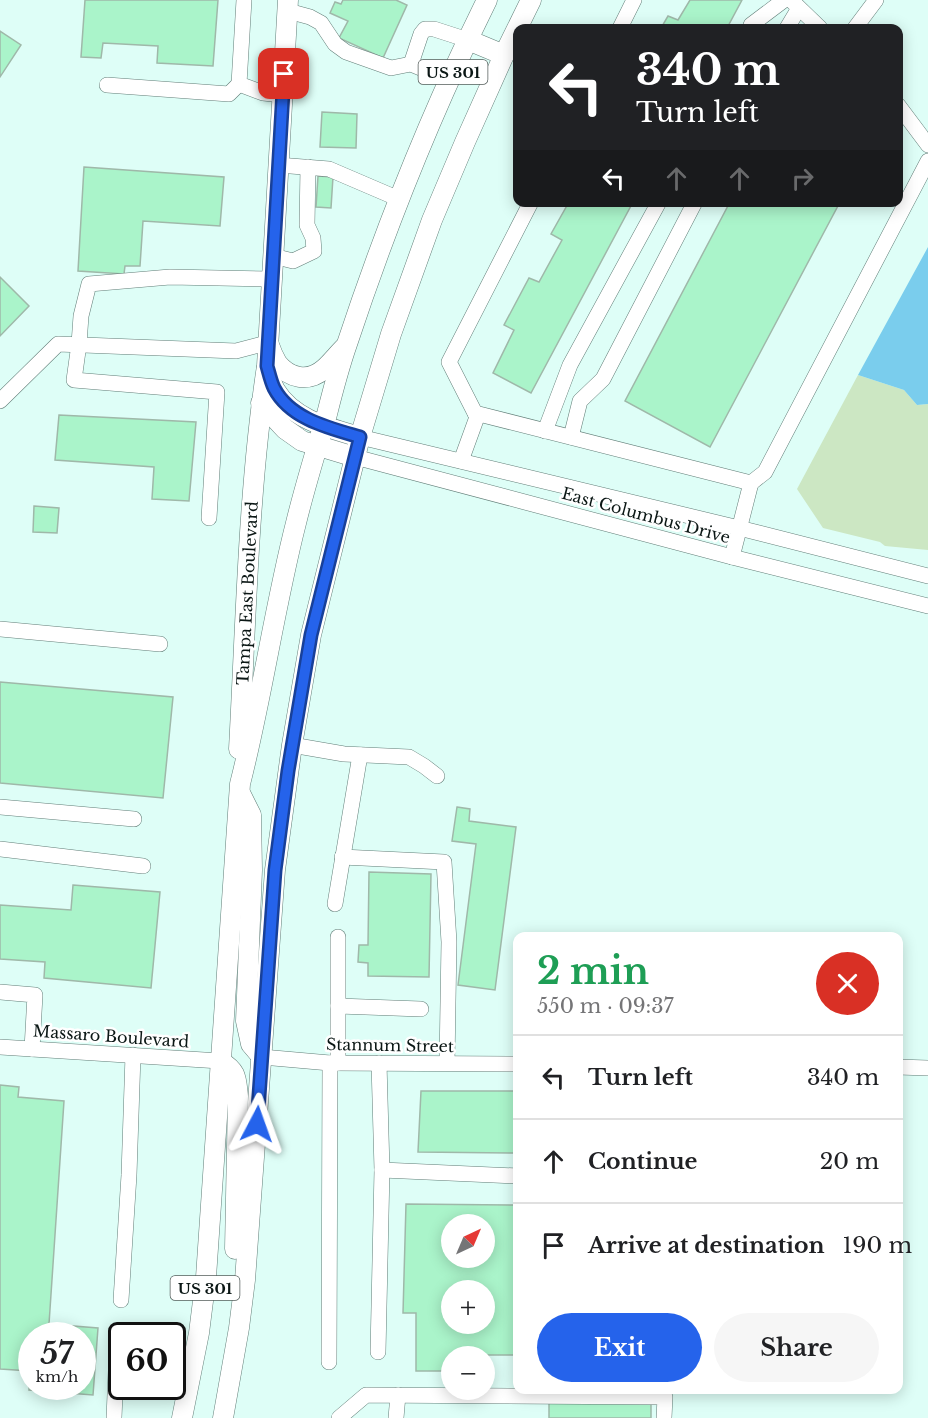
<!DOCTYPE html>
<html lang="en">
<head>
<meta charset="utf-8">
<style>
  :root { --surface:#fff; --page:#f6f6f6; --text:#202124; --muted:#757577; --line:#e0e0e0; --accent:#2563eb }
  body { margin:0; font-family:"Libre Baskerville",serif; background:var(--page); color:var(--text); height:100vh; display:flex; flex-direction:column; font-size:22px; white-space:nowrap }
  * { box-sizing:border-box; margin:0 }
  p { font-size:20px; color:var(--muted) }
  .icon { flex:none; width:33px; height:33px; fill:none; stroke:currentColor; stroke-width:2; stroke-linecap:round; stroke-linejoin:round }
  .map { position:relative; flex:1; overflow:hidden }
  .details { position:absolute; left:513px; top:932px; width:390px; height:462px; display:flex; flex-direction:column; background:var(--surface); border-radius:12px; box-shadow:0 3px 15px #0003 }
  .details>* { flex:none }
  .banner { position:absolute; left:513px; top:24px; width:390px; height:183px; border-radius:12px; box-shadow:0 3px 15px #0003; background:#202124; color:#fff; overflow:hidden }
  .needle { width:39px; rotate:44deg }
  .controls { position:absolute; left:441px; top:1214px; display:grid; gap:12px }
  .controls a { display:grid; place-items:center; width:54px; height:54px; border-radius:50%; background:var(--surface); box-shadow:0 3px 15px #0003; font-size:30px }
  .speed { position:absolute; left:18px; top:1322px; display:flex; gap:12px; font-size:30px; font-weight:700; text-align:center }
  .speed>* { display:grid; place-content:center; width:78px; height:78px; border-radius:50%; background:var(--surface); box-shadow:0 3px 15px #0003; line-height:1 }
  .speed small { font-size:15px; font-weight:400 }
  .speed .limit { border:3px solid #111; border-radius:9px; background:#fff; color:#111 }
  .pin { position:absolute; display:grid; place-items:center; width:51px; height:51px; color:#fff; margin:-26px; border-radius:12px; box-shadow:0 3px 9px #0006 }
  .me { position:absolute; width:66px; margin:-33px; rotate:4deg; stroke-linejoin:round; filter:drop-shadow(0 0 4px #0008) }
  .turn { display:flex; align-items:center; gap:21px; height:126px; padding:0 24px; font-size:27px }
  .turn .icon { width:78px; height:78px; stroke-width:2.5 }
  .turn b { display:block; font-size:42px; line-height:51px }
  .lanes { display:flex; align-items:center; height:57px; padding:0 24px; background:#0003; justify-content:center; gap:30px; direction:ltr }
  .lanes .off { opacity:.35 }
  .round { display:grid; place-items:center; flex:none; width:63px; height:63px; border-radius:32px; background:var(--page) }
  .head { display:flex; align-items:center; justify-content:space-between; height:102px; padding:0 24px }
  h1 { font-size:36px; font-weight:700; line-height:45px; color:#1e9e55 }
  .primary-button { display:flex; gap:12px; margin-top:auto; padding:12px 24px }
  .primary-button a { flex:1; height:69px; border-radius:36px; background:var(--accent); color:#fff; font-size:24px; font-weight:700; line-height:69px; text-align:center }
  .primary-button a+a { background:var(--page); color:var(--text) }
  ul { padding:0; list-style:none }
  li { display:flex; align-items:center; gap:18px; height:84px; padding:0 24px; border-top:2px solid var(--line) }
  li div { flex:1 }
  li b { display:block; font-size:22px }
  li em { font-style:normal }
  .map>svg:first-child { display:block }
  .green { fill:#cce7c3 }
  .water { fill:#7acded }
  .building { fill:#aaf4ca; stroke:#9fb8a9; stroke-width:1.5; fill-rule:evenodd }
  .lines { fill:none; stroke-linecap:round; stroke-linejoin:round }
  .minor-casing { stroke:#627e78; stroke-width:16 }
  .major-casing { stroke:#627e78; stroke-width:21 }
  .minor { stroke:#fff; stroke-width:15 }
  .major { stroke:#fff; stroke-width:20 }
  .route-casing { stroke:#184099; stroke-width:15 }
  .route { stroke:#2563eb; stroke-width:10 }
  .labels { text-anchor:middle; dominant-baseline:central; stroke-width:5; stroke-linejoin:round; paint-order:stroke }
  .shield { fill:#fff; stroke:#545d5b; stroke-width:1.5 }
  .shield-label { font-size:15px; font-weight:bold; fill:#0b1715 }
  .street-label { font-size:16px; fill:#0b1715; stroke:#fff }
</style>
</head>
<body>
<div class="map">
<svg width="928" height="1418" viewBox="0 0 928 1418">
  <rect width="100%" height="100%" fill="#defef7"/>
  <polygon class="green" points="858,375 904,390 917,405 928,404 928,550 885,546 880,542 823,528 797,489"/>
  <polygon class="water" points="928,247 928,404 917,405 904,390 858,375"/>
  <g class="building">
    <polygon points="85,0 218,0 213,66 157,63 158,46 103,43 101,58 81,57"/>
    <polygon points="343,0 396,0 407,5 383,58 339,38 348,21 330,13 335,2 341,4"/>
    <polygon points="690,0 742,0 727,28 661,28 668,16 678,20"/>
    <polygon points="0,31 21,45 0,77"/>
    <polygon points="322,112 357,114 356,148 320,147"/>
    <polygon points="84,167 224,177 220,226 143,221 140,266 125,266 124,274 78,271"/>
    <polygon points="318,176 333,177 331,208 316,207"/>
    <polygon points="569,202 633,202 531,393 493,373 514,330 504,325 529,278 539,282 562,240 551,234"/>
    <polygon points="730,202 840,202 710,447 625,401"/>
    <polygon points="0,277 29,306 0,336"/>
    <polygon points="59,415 196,422 189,501 152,499 154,467 55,460"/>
    <polygon points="34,506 59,508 57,533 33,532"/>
    <polygon points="0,682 173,697 163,798 0,783"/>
    <polygon points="457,807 470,809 469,821 516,827 495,990 458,985 476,844 452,841"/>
    <polygon points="369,872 431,874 429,977 368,976 368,963 358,962 359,945 368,945"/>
    <polygon points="73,885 160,892 151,988 44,978 45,962 0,959 0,905 71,910"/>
    <path d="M0,1085L19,1087L18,1097L64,1101L49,1324L98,1328L93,1395L29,1390L30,1371L0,1369ZM32,1335H82V1386H32Z"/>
    <polygon points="421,1091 518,1091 518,1153 418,1152"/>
    <path d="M406,1204L518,1205V1355H486V1372H484V1356H452V1371H416V1313H403ZM452,1224H484V1257H452ZM452,1290H484V1323H452Z"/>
    <polygon points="549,1401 651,1402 651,1418 549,1418"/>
  </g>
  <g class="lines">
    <defs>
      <g id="minor">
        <polyline points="244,0 239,84 263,93 283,95"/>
        <polyline points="791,0 820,28"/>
        <polyline points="288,11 310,17 321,23 335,44 346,52 391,68 411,64 450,80"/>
        <polyline points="620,28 634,0"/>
        <polyline points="750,28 751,25 784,0"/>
        <polyline points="787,28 799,8"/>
        <polyline points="855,28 876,0"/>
        <polyline points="411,64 421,34 425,29 434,29 468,40"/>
        <polyline points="107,85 229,94 239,84"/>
        <polyline points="898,105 928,145"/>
        <polyline points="278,165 329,169 399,199"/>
        <polyline points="273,256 293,261 314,251 313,238 307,225 308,167"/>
        <polyline points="0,401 58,344 236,351 267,343"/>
        <polyline points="475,413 751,483 732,557"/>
        <polyline points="545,431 570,365 659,202"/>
        <polyline points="360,437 739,528 928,576"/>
        <polyline points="571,437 580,401 603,379 695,202"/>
        <polyline points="355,457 732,557 928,606"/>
        <polyline points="461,461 477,417 449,362 531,202"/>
        <polyline points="751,483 765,472 928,161"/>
        <polyline points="209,518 217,392 74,380 79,344 81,316 89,284 170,277 271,279"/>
        <polyline points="0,629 160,644"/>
        <polyline points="292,745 344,754 409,757 424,766 437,776"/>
        <polyline points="0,807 134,819"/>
        <polyline points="0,849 143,866"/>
        <polyline points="342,857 444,862 449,942 447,1063"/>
        <polyline points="335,904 360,755"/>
        <polyline points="338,937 338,1063"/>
        <polyline points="0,992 35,995 32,1049"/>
        <polyline points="338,1006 421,1009"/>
        <polyline points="0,1047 220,1061"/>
        <polyline points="262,1057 330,1063 518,1064"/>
        <polyline points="898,1067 928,1068"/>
        <polyline points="382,1170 518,1176"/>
        <polyline points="121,1300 129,1175 133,1055"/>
        <polyline points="378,1352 382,1170 379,1063"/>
        <polyline points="329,1362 330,1063"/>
        <polyline points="114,1418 117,1347"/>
        <polyline points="339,1418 366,1395 665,1397 664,1418"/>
        <polyline points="396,1418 398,1395"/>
      </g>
      <g id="major">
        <polyline points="468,40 504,55"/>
        <path d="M269,345C271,351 274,358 277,363C289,378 308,383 324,369C331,363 337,355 344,348"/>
        <path d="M267,368C270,375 271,383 275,390C293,420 329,428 360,437"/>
        <polyline points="261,403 285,429 302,441 355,457"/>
        <path d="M239,749C246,621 248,492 267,366L288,0"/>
        <polyline points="241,795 251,815 252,870 246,1021 251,1044 262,1057"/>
        <path d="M220,1061C237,1071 236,1078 238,1096L235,1249"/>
        <path d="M182,1418L199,1333L206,1277L240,784C262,698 274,609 296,523C305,486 316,450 327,414C333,390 339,367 347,344C386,226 432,111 487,0"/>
        <polyline points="223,1418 239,1328 245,1280 275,870 292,745 311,635 360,437 391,334 432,220 465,142 504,55 531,0"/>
      </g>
    </defs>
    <use href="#minor" class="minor-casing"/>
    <use href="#major" class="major-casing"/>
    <use href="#minor" class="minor"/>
    <use href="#major" class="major"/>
  </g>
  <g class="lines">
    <defs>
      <path id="route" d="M257,1124L275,870L288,771L311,635L360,437C329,428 290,419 274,388C271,382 269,373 267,366L284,74"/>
    </defs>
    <use href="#route" class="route-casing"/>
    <use href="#route" class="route"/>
  </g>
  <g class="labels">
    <g class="shield">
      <rect x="418.5" y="60" width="69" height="24" rx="4.5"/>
      <rect x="170.5" y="1276" width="69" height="24" rx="4.5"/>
    </g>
    <g class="shield-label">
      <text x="453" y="72">US 301</text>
      <text x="205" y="1288">US 301</text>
    </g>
    <g class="street-label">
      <text transform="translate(646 515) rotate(15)">East Columbus Drive</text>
      <text transform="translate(247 593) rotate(-87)">Tampa East Boulevard</text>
      <text transform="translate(111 1036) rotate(4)">Massaro Boulevard</text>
      <text transform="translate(390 1045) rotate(1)">Stannum Street</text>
    </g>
  </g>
</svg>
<div class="controls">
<a><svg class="needle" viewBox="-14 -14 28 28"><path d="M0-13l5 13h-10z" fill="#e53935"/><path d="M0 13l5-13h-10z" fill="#757577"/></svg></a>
<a>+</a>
<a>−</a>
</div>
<div class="speed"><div>57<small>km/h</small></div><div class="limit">60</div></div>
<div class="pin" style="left:284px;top:74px;background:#d93025"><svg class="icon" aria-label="arrive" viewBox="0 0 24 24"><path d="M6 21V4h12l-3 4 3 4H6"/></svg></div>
<svg class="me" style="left:257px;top:1124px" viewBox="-20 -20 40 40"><path d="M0-17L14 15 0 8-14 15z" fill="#2563eb" stroke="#fff" stroke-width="4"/></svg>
<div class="banner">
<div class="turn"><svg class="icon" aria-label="left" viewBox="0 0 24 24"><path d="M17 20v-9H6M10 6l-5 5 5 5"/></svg><div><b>340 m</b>Turn left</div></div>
<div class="lanes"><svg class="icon" aria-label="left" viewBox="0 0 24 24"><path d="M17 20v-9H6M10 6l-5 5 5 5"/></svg><svg class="icon off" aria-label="ahead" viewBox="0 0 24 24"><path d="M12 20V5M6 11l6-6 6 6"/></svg><svg class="icon off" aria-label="ahead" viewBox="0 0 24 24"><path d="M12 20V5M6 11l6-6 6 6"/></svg><svg class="icon off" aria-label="right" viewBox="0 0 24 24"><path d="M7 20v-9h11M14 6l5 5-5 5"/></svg></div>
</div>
<section class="details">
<div class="head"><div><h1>2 min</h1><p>550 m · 09:37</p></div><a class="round" style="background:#d93025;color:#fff"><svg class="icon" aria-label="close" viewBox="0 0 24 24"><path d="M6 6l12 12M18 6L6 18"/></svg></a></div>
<ul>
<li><svg class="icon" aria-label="left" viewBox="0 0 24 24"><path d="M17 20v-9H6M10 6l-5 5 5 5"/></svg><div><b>Turn left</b></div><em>340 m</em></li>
<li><svg class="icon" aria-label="ahead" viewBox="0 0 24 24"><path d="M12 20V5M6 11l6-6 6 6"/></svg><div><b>Continue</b></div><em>20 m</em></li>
<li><svg class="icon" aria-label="arrive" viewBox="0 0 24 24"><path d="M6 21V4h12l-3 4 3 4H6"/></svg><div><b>Arrive at destination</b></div><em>190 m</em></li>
</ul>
<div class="primary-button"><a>Exit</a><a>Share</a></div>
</section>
</div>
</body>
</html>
